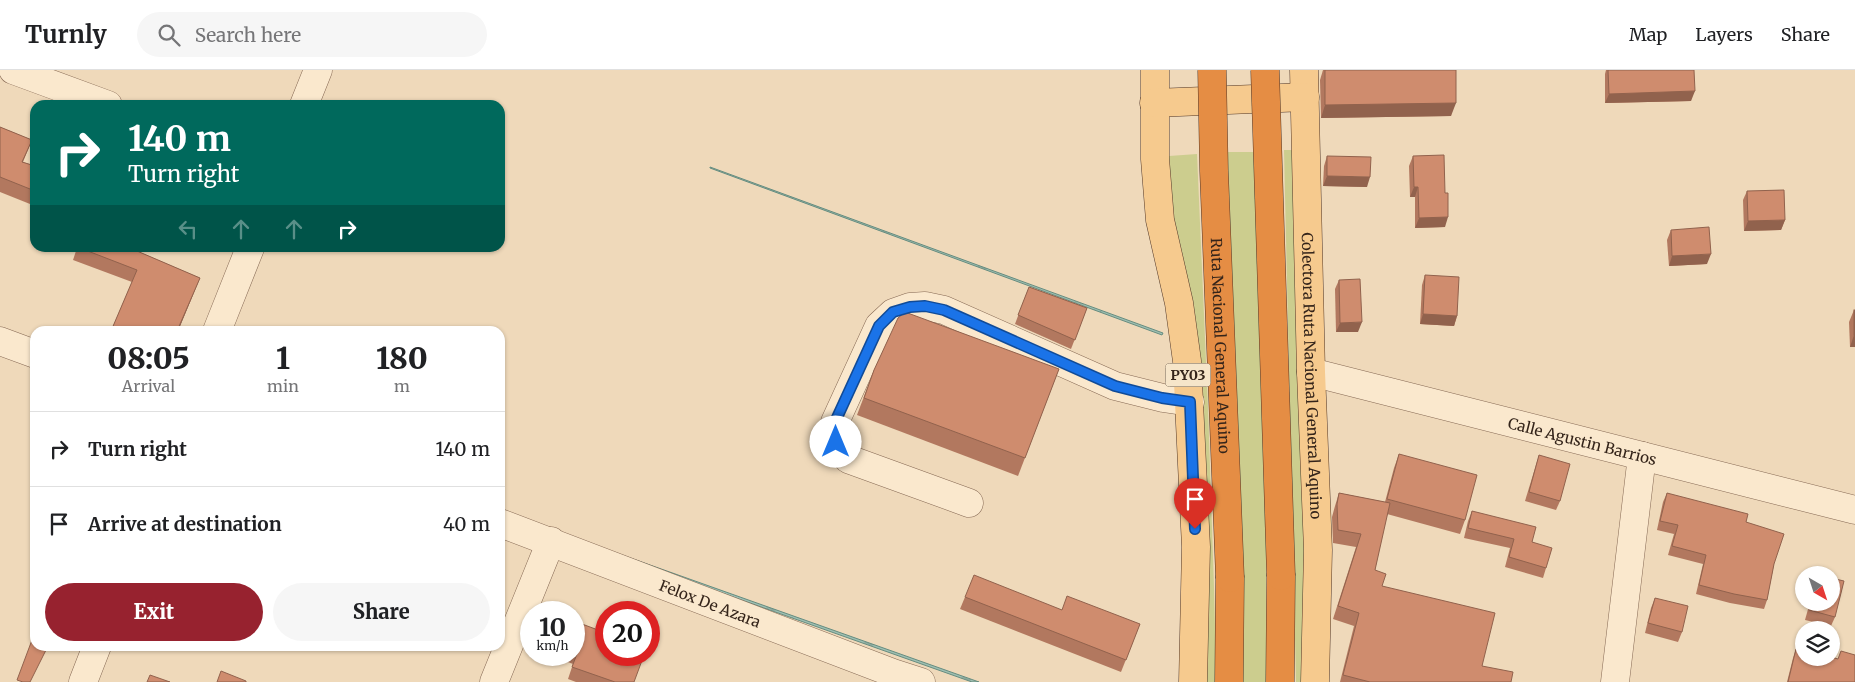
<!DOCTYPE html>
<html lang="en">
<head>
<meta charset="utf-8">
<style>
  :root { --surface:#fff; --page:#f6f6f6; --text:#202124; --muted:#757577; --line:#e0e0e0; --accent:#97222f }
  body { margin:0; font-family:Merriweather,serif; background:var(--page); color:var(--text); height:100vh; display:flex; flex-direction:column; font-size:19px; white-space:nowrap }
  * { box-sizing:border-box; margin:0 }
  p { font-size:16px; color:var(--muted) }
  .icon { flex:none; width:28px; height:28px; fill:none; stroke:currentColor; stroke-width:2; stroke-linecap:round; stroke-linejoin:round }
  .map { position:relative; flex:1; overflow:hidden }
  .panel { position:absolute; left:30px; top:256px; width:475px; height:325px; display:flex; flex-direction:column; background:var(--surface); border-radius:15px; box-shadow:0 1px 4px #0004 }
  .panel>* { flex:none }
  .top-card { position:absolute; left:30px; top:30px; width:475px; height:152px; border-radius:15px; box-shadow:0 1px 4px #0004; background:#00695c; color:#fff; overflow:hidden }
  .needle { width:32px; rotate:141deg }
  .controls { position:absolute; left:1795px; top:496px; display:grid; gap:10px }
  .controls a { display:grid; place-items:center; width:45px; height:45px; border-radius:50%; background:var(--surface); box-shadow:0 1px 4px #0004; font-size:25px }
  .speed { position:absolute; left:520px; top:531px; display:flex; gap:10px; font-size:25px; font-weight:700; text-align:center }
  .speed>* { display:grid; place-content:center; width:65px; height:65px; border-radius:50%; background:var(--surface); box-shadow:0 1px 4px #0004; line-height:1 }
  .speed small { font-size:12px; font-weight:400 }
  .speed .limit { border:8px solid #d22; background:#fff; color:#111 }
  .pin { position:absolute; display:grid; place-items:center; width:42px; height:42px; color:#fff; margin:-51px -21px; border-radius:50% 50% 50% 0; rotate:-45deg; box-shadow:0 0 5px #0007 }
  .pin .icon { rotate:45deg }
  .me { position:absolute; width:55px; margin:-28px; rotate:0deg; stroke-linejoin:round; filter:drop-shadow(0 0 4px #0008) }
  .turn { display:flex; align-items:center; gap:18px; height:105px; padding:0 15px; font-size:22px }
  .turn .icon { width:65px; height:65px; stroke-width:2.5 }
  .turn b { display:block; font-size:35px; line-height:42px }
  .lanes { display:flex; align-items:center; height:48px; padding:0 15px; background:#0003; justify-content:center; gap:25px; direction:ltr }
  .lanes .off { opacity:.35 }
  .eta { display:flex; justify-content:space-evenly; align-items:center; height:85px; text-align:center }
  .eta b { font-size:30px; font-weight:800; line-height:35px }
  .button { display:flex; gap:10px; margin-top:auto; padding:10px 15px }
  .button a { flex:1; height:58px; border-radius:30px; background:var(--accent); color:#fff; font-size:20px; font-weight:800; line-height:58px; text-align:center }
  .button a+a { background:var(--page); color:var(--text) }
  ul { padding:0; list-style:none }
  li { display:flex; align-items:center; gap:15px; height:75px; padding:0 15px; border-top:1px solid var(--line) }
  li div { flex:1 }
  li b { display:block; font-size:19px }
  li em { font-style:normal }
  header { display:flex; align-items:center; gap:30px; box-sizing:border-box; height:70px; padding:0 25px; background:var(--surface); border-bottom:1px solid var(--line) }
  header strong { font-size:24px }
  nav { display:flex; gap:28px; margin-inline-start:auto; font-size:18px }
  .search { width:350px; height:45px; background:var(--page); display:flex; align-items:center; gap:12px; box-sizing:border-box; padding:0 18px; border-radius:28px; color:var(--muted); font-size:19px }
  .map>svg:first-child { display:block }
  .green { fill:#cccd8e }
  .water { fill:url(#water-ripples); stroke:#668c7f }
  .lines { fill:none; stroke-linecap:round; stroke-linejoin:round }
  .minor-casing { stroke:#866954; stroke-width:29 }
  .major-casing { stroke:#533829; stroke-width:29 }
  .highway-casing { stroke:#533829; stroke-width:29 }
  .minor { stroke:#fae8cd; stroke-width:28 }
  .major { stroke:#f6ca8e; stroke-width:28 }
  .highway { stroke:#e58d44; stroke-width:28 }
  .highway-bridge-casing { stroke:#533829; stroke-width:29; stroke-linecap:butt }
  .highway-bridge { stroke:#e58d44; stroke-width:28 }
  .wall { fill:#b2785f }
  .shaded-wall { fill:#91624d }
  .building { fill:#cf8c6e; stroke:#91624d }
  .route-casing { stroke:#114b97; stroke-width:12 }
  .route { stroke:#1a73e8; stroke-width:9 }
  .labels { text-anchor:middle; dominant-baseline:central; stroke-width:4; stroke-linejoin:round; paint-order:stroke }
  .shield { fill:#f6e5c9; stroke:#6e5e4e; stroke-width:1 }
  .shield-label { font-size:14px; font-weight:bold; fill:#34241a }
  .street-label { font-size:15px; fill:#34241a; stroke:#f6e5c9 }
</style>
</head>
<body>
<header>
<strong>Turnly</strong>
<div class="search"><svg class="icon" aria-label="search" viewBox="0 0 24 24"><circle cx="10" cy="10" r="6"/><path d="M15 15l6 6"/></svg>Search here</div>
<nav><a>Map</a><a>Layers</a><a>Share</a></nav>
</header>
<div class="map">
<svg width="1855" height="612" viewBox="0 0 1855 612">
  <defs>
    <pattern id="water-ripples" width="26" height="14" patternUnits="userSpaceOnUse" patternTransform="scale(1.25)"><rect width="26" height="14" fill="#9fbfb2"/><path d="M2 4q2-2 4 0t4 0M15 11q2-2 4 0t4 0" fill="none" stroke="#829b90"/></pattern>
  </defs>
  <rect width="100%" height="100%" fill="#efd9ba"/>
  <g class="green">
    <polygon points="1284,80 1298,80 1309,514 1306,612 1296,612"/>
    <polygon points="1228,82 1254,82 1266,431 1266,612 1242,612 1229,261"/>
    <polygon points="1197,84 1208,337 1214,517 1216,596 1215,612 1206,612 1167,89 1169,86"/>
  </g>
  <g class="water">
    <polygon points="710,97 1163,263 1162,265 710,98"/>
    <polygon points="560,463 979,612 972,612 559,465"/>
  </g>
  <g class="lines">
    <defs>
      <g id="minor">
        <polyline points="13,0 108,35"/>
        <polyline points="304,35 318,0"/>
        <polyline points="217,261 250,178"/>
        <polyline points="0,271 35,284"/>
        <path id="s1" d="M1311,302L1855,440"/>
        <polyline points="969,433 848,389 836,372 835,352 879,256 893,243 910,237 925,236 944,240 1115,316 1163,328 1190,332"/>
        <path id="s2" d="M500,453L893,603L921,612"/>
        <polyline points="83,612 97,576"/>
        <polyline points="494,612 551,471"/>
        <polyline points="1615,612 1642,386"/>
      </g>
      <g id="major">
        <polyline points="1155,0 1155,89 1160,150 1179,233 1187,291 1196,477 1193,612"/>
        <path id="s3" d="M1304,0L1311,302L1318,480L1315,612"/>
        <polyline points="1154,33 1305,27"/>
      </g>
      <g id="highway">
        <polyline points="1229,612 1230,508"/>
        <polyline points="1280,612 1281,506"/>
      </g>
    </defs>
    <use href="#minor" class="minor-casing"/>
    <use href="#major" class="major-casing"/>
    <use href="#highway" class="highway-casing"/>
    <use href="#minor" class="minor"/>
    <use href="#major" class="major"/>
    <use href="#highway" class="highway"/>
    <defs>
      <g id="highway-bridge">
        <path id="s4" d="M1212,0L1214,101L1230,508"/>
        <polyline points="1265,0 1281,506"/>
      </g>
    </defs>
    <use href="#highway-bridge" class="highway-bridge-casing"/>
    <use href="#highway-bridge" class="highway-bridge"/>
  </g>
  <g class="wall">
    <polygon points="1323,0 1456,0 1451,46 1321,48 1320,10"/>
    <polygon points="1606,0 1694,0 1691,31 1605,33 1605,4"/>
    <polygon points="0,57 32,70 23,92 35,96 35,136 0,122"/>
    <polygon points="1327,86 1367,117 1323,116 1324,96"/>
    <polygon points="1413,86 1445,123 1445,157 1415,158 1415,127 1410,127 1409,96"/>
    <polygon points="1747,121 1785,150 1781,160 1744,161 1743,130"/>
    <polygon points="1671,160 1707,194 1669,196 1667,170"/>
    <polygon points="77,178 130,178 200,208 178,261 111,261 132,212 73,190"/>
    <polygon points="1425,205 1457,246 1454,256 1420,254 1422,215"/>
    <polygon points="1339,210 1358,262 1336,262 1335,219"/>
    <polygon points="1029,217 1087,238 1071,279 1015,254"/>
    <polygon points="1854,240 1855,240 1855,277 1850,277 1849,252"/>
    <polygon points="1059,299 1018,406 857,345 874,300"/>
    <polygon points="1399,384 1465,450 1460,464 1387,444 1375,500 1382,516 1482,596 1511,612 1340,612 1354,556 1333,549 1356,477 1333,473 1332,447 1335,436 1339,423 1385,432 1394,398"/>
    <polygon points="1539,385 1560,431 1556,440 1525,431"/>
    <polygon points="1667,423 1746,452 1774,494 1767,530 1764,539 1730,533 1696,524 1703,494 1668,485 1674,464 1657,460 1663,432"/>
    <polygon points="1472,441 1532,472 1546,498 1543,508 1505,497 1510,478 1464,468 1468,451"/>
    <polygon points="965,527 1062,540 1140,554 1121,602 960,539"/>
    <polygon points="1655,528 1682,562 1678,572 1645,563 1651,538"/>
    <polygon points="1810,532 1831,532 1835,547 1831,556 1805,550"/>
    <polygon points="574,551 634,612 576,612 568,609 573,594 550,585 574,585"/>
    <polygon points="1796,579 1838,589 1855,612 1787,612 1793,588"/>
  </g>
  <g class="shaded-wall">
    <polygon points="1695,21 1691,31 1605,33 1609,24"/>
    <polygon points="1456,33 1451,46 1321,48 1325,35"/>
    <polygon points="1327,106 1370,107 1367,117 1323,116"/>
    <polygon points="1414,117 1418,117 1415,127 1410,127"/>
    <polygon points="1448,147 1445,157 1415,158 1419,148"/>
    <polygon points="1785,150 1781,160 1744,161 1748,151"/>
    <polygon points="1711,184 1707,194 1669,196 1672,186"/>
    <polygon points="200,208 178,261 177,261"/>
    <polygon points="1423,244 1457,246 1454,256 1420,254"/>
    <polygon points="1362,252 1358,262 1336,262 1340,253"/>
    <polygon points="1854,265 1855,265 1855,277 1850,277"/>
  </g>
  <g class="building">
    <polygon points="1325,0 1456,0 1456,33 1325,35"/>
    <polygon points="1608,0 1694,0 1695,21 1609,24"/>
    <polygon points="0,57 32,70 22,92 35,96 35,121 0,107"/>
    <polygon points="1444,85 1445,123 1448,123 1448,147 1419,148 1418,117 1414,117 1413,86"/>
    <polygon points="1327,86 1371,87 1370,107 1327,106"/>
    <polygon points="1784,120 1785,150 1748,151 1747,121"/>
    <polygon points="1709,157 1711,184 1672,186 1671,160"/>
    <polygon points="80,178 130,178 200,208 177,261 111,261 137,200"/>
    <polygon points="1425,205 1459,207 1457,246 1423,244"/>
    <polygon points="1360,209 1362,252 1340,253 1339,210"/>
    <polygon points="1029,217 1087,238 1075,270 1018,245"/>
    <rect x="1854" y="240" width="1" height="25"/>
    <polygon points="905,242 1059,299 1025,388 864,328 874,300 898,248"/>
    <polygon points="1399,384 1477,405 1465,450 1387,429"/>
    <polygon points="1539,385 1570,394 1560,431 1529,422"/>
    <polygon points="1339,423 1390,433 1375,500 1386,504 1382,516 1495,543 1482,596 1513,602 1511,612 1370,612 1343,605 1359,543 1338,536 1361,464 1338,460 1337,434"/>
    <polygon points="1667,423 1748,444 1746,452 1784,464 1774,494 1767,530 1734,524 1699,515 1706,485 1672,476 1678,455 1660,451"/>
    <polygon points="1472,441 1536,457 1532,472 1552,478 1546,498 1509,487 1514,469 1468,458"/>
    <polygon points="974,505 1062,540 1067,526 1140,554 1126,590 965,527"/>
    <polygon points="1831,508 1844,511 1835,547 1809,540 1811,532 1831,532"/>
    <polygon points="1655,528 1688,536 1682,562 1648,553"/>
    <polygon points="574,551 606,563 606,585 644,585 634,612 615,612 572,597 578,581 574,580"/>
    <polygon points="35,562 35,576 48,576 30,612 23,612 17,610"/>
    <polygon points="1796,579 1804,581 1804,588 1831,587 1838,589 1841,581 1855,585 1855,612 1788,612"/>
    <polygon points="221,601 246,611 246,612 217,612"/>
    <polygon points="150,605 170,612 147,612"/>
  </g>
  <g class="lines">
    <defs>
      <polyline id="route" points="836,372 835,352 879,256 893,242 910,237 925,236 944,240 1115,316 1162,328 1190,332 1195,459"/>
    </defs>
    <use href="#route" class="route-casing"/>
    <use href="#route" class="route"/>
  </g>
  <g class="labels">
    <rect class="shield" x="1165.5" y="293.5" width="45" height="23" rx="4"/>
    <g class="shield-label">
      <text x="1188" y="305">PY03</text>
    </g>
    <g class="street-label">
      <text stroke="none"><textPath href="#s4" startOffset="276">Ruta Nacional General Aquino</textPath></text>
      <text stroke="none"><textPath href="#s3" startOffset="306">Colectora Ruta Nacional General Aquino</textPath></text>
      <text stroke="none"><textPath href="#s1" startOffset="280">Calle Agustin Barrios</textPath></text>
      <text stroke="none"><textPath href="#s2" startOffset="225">Felox De Azara</textPath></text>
    </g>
  </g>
</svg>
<div class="controls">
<a><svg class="needle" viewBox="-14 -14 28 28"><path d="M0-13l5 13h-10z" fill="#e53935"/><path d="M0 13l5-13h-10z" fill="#757577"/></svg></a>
<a><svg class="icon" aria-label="layers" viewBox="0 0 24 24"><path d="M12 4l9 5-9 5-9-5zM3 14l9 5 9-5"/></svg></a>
</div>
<div class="speed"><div>10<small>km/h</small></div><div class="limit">20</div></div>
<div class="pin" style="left:1195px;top:459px;background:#d93025"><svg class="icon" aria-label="arrive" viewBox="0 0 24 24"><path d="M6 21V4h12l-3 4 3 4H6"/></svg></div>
<svg class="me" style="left:836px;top:372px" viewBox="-20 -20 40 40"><circle r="19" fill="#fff"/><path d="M0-13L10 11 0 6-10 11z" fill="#1a73e8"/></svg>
<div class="top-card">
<div class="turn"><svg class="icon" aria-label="right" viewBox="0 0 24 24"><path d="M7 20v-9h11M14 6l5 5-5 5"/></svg><div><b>140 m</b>Turn right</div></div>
<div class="lanes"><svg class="icon off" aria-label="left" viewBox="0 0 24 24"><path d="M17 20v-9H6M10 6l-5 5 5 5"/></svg><svg class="icon off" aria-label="ahead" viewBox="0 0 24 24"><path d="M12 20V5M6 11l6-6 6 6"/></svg><svg class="icon off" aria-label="ahead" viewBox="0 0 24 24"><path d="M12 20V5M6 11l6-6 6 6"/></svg><svg class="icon" aria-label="right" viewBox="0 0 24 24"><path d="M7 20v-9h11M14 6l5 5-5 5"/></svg></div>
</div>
<section class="panel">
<div class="eta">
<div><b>08:05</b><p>Arrival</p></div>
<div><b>1</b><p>min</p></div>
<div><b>180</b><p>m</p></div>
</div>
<ul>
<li><svg class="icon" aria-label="right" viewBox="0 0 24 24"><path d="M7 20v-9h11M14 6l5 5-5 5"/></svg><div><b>Turn right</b></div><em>140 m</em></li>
<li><svg class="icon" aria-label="arrive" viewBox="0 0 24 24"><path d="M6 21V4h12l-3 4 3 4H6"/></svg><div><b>Arrive at destination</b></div><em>40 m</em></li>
</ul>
<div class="button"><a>Exit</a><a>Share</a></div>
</section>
</div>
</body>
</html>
